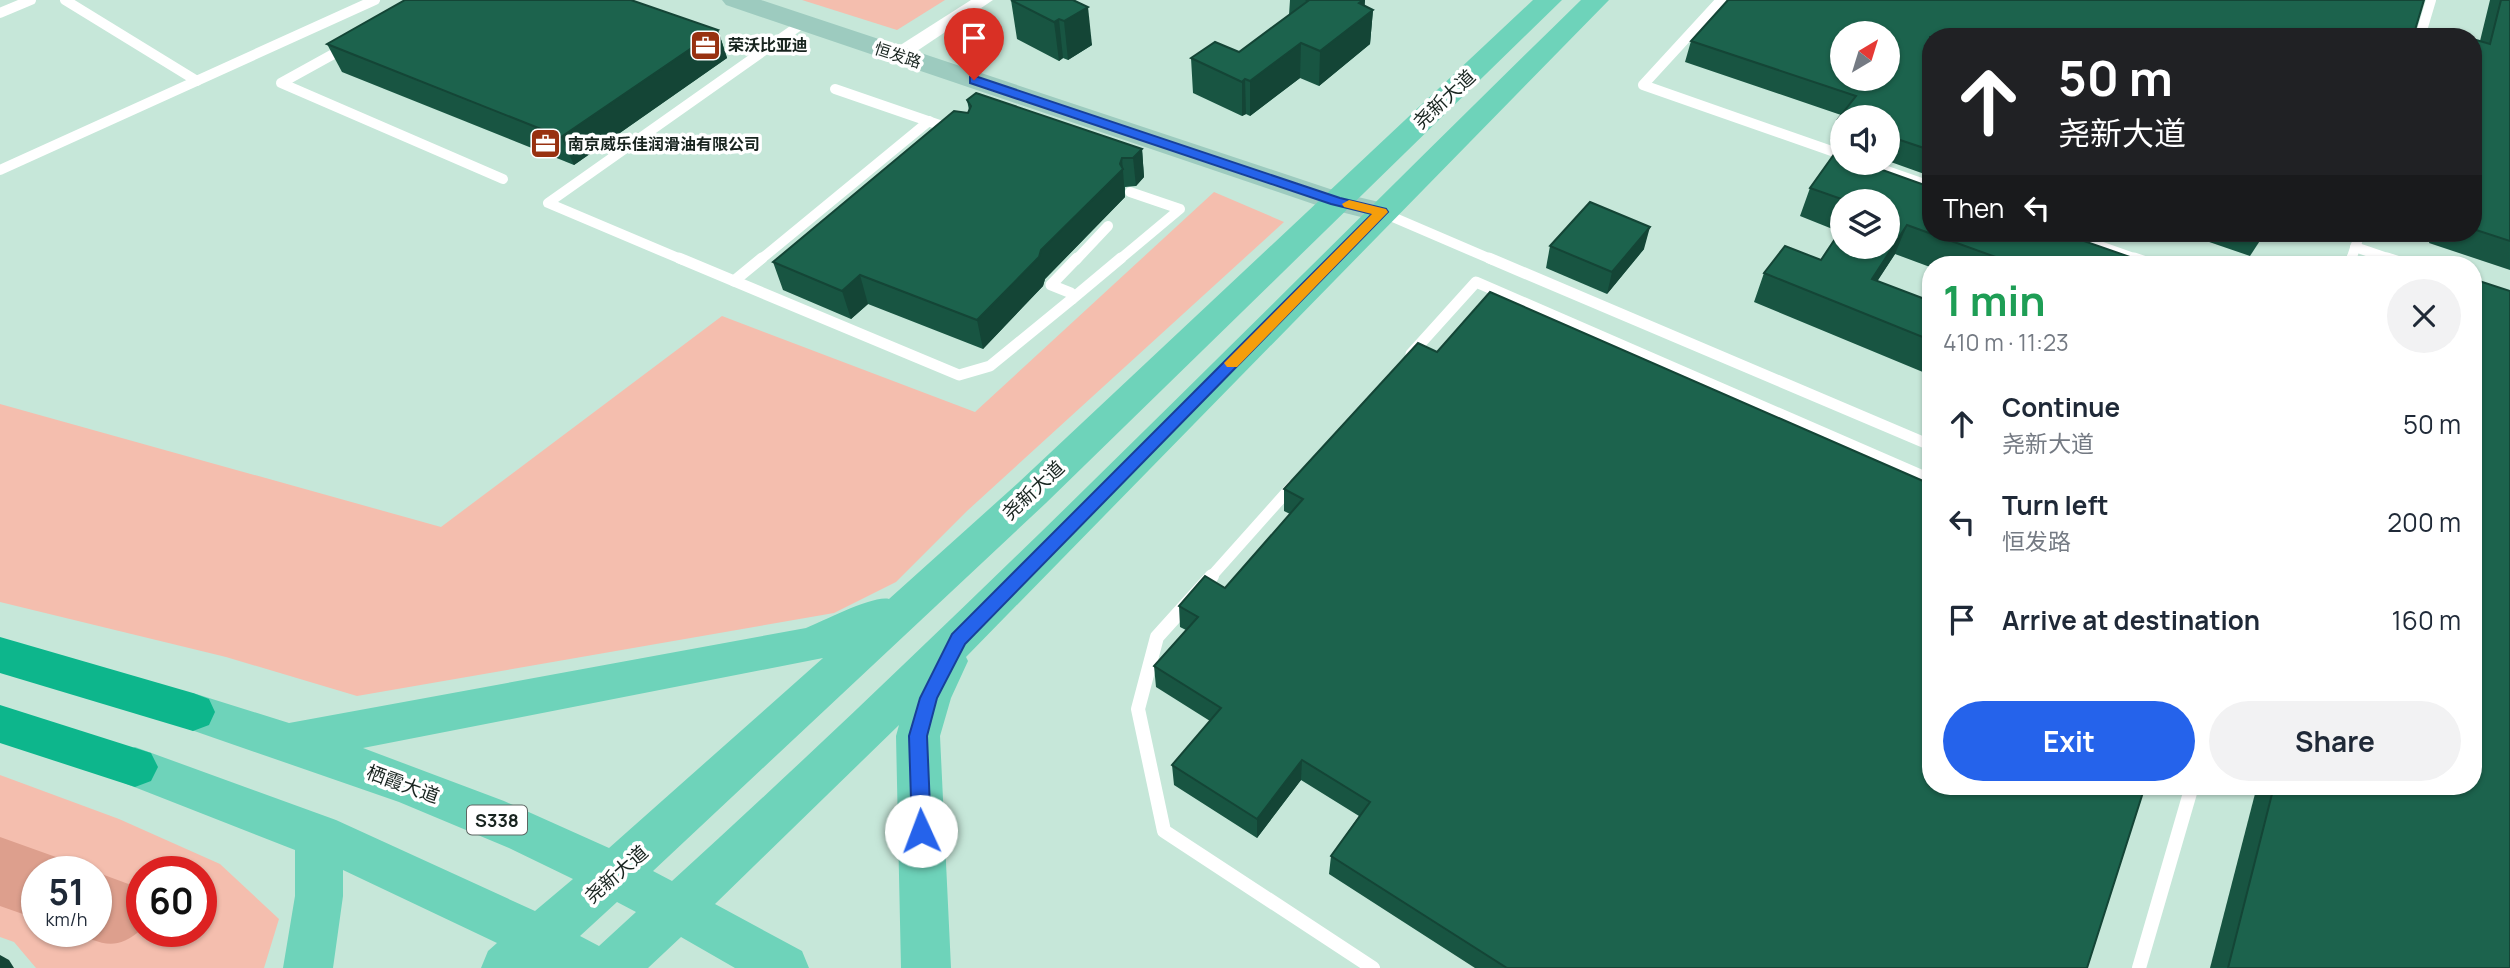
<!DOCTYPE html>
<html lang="en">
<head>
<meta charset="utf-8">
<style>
  :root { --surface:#fff; --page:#f2f2f3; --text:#1f2937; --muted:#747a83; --accent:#2563eb }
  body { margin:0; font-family:Manrope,"Noto Sans SC",sans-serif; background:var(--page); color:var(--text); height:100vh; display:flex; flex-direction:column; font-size:26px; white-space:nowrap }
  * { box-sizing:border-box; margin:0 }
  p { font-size:23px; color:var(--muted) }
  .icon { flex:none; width:38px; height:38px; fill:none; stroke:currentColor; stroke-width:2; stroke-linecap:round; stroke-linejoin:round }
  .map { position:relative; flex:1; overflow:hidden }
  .sheet { position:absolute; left:1922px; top:256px; width:560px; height:539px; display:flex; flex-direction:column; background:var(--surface); border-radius:28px; box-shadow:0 2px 5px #0004 }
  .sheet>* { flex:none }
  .top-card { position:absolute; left:1922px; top:28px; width:560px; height:214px; border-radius:28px; box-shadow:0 2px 5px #0004; background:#202124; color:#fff; overflow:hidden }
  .needle { width:46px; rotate:38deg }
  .tools { position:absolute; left:1830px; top:21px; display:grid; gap:14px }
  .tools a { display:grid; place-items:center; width:70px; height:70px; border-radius:50%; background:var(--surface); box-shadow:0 2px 5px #0004; font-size:35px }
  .speed { position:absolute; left:21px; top:856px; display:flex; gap:14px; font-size:35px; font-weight:700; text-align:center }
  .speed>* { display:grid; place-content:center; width:91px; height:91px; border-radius:50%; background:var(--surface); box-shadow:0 2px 5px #0004; line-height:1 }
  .speed small { font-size:18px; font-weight:400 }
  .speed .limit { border:10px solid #d22; background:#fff; color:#111 }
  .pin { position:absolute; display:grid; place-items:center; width:60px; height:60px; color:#fff; margin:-72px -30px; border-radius:50% 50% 50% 0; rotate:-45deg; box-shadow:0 0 7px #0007 }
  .pin .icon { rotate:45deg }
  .me { position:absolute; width:77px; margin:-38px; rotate:358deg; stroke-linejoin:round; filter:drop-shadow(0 0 5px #0008) }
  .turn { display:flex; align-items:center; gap:24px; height:147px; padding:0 21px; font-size:32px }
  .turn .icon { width:91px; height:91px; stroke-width:2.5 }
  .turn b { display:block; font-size:49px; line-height:60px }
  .then { display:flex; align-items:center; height:66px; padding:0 21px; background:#0003; gap:14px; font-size:26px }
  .round { display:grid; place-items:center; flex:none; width:74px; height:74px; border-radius:37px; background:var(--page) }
  .overview { display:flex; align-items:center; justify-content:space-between; height:119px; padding:0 21px }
  h1 { font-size:42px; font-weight:700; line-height:52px; color:#1e9e55 }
  .cta { display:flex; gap:14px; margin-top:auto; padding:14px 21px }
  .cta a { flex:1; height:80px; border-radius:42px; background:var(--accent); color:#fff; font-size:28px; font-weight:700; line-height:80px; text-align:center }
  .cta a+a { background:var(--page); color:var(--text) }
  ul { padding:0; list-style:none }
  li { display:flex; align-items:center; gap:21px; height:98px; padding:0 21px }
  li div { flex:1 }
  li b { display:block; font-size:26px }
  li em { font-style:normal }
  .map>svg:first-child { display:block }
  .green { fill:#f4beae; fill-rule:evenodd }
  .water { fill:#dd9f8d }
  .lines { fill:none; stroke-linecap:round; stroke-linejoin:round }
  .lane-far2 { stroke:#fff; stroke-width:10 }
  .lane-far1 { stroke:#fff; stroke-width:11 }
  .lane { stroke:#fff; stroke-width:14 }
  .street { fill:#fff; fill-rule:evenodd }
  .secondary { fill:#9dcbbf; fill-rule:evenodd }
  .primary { fill:#6ed3ba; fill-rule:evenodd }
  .highway { fill:#0db68c; fill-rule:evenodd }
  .wall { fill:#185542; fill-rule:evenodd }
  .shaded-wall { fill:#144536 }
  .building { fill:#1c634d; stroke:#144536; stroke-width:2; fill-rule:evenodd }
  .route { fill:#2563eb; stroke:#184099; stroke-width:2 }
  .slow { fill:#f59e0b }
  .labels { text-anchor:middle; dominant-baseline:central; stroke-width:7; stroke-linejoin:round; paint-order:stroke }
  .far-poi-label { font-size:16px; font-weight:bold; fill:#18241f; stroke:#fff; text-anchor:start }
  .far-street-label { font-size:16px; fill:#18241f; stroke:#fff }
  .shield { fill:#fff; stroke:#5d6662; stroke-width:2 }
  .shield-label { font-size:18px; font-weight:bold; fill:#18241f }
  .street-label { font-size:19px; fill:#18241f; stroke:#fff }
</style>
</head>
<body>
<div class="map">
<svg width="2510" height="968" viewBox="0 0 2510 968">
  <rect width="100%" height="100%" fill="#c6e7d9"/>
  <g class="green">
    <polygon points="802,0 945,0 897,30"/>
    <polygon points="1214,192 1284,222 967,511 896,582 834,613 357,696 226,657 0,602 0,404 441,527 722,316 975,412"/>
    <path d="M0,775L119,819L220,864L279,919L264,968H36L14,942L0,937ZM37,872H96V931H37ZM142,872H201V931H142Z"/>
  </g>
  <g class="water">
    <polygon points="0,837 95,871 37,872 37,919 0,906"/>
    <path d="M96,872L142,889V929C113,954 101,942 69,931H96Z"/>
  </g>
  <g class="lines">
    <g class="lane-far2">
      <polyline points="65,0 197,81"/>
      <polyline points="1721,0 1643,85 1843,155"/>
      <polyline points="0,13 31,0"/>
      <polyline points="2420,37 2431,0"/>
      <polyline points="348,46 281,83 503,179"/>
      <polyline points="835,89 954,130"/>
      <polyline points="1864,163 1930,186"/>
      <polyline points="0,170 375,0"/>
      <polyline points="1381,212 1493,260"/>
      <polyline points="2063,233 2139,260"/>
      <polyline points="2355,247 2393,260"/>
      <polyline points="683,260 548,203 803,23"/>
      <polyline points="760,260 929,121"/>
      <polyline points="1076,260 1108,226"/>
      <polyline points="1119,260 1180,209 1130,192"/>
      <polyline points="2351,260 2360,233"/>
    </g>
    <g class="lane-far1">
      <polyline points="679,258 959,375 990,366 1072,299 1071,293 1051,285 1077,258"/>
      <polyline points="1489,258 1930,445"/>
      <polyline points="2134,258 2152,264"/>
      <polyline points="2387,258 2406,264"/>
      <polyline points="2350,264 2352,258"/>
      <polyline points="734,281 762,258"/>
      <polyline points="1072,299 1121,258"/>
      <polyline points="1411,354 1476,282 1930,479"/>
      <polyline points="1210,578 1293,485"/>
    </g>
    <g class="lane">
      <polyline points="1212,576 1157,637 1138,709 1164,831 1373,968"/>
      <polyline points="2139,968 2192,786"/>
    </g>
    <polygon class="street" points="971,0 993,0 905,59 891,59 888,55 891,51"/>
    <polygon class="secondary" points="722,0 761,0 1345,194 1392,205 1396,212 1392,219 1381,222 1325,208 726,5"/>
    <path class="primary" d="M1533,0H1562L1046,503L653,871L672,881C984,597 1279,295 1581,0H1609L966,657L968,661L951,698L940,736L951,968H901L896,736L899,725L715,904L802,951L809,968H735L681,937L648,968H481L488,951L497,943L343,870V896L333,968H283L295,896V850L119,781L112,767L119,753L135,747L336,820L535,911L573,879L509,848L399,802L177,725L171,712L177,699L193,693L289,723L806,628C824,621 873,595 889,599L1018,483ZM823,658L609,848L504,801L363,748ZM617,902L636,912L599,946L580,936Z"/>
    <g class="highway">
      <polygon points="0,637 193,693 209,699 215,712 209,725 193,731 0,673"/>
      <polygon points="0,705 151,753 158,767 151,781 135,787 0,743"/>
    </g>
  </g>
  <g class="wall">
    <polygon points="1011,0 1073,0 1092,45 1068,60 1063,58 1059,61 1017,39"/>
    <polygon points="1290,0 1365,0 1364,6 1373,10 1370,44 1319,86 1300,78 1250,116 1246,114 1242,116 1193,93 1191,58 1239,52 1289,15"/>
    <polygon points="2490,0 2510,0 2510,270 2429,243 2432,233 2473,233 2473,39 2480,41"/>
    <polygon points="718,30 727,58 574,165 342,72 327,44"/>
    <polygon points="1930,37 1930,176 1888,161 1888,117 1843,117 1843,145 1830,140 1838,119 1841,115 1685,62 1691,41"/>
    <polygon points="967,100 1142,149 1144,177 1136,186 1125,187 1125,197 1045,279 1043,286 983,349 868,304 851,319 783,290 773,262 968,113 969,110"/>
    <path d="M1835,153L1843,156V163H1863L1930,187V233H2061L2150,264H1930V267L1895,254L1877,281L1930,301V375L1754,302L1764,273L1785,246L1821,260L1840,232L1800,216L1810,188ZM1843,201H1888V247H1843Z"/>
    <polygon points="2183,233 2265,233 2250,256"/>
    <polygon points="1550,246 1644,249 1607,294 1546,268"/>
    <polygon points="1418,343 2087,968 1475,968 1329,874 1331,856 1359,816 1301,780 1257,838 1174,785 1172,765 1210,721 1156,687 1154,666 1186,630 1180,627 1179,606 1225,588 1290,514 1284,511 1284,489"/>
    <polygon points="2257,786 2473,786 2510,968 2210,968"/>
  </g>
  <g class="shaded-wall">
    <polygon points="1363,0 1365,0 1364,17 1373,10 1370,44 1319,86 1320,51 1359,3"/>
    <polygon points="1088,7 1092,45 1068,60 1064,21"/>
    <polygon points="1059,19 1063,58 1059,61 1054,22"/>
    <polygon points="718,30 727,58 574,165 561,137"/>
    <polygon points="1301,43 1300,78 1250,116 1250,81"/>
    <polygon points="1245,79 1246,114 1242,116 1242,82"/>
    <polygon points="1142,149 1144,177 1136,186 1133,158"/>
    <polygon points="1122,158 1125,197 1045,279 1043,286 983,349 977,320 1120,164"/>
    <polygon points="1907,225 1895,254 1860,308 1872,279"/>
    <polygon points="1650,227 1644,249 1607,294 1612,272"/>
    <polygon points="860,275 868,304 851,319 842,291"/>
    <polygon points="1302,760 1301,780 1257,838 1257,819"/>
    <polygon points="0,955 9,960 14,968 0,968"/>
  </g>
  <g class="building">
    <polygon points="405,0 631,0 718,30 561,137 327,44"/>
    <polygon points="1011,0 1073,0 1088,7 1064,21 1059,19 1054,22"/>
    <polygon points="1306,0 1363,0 1359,3 1373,10 1320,51 1301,43 1250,81 1245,79 1242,82 1191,58 1215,42 1239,52 1308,1"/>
    <path d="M1728,0H2424L2413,37H1930V150L1888,136V117H1843V120L1838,119L1856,96L1691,41ZM1843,33H1888V79H1843Z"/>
    <polygon points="2501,0 2510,0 2510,241 2473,229 2473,39 2490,44"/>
    <polygon points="976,93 1142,149 1133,158 1122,158 1120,164 1123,169 1041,250 1039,257 977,320 860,275 842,291 773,262 954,111 968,113 971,106 967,100"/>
    <polygon points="1835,153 1843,156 1843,163 1863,163 1930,187 1930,233 2061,233 2150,264 2015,264 1907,225 1872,279 1930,301 1930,340 1764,273 1785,246 1821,260 1843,227 1843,247 1888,247 1888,201 1847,201 1810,188"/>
    <polygon points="1590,202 1650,227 1612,272 1550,246"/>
    <polygon points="2473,279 2510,291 2510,968 2228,968 2274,786 2473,786"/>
    <polygon points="1490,292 1930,484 1930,786 2145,786 2087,968 1507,968 1331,856 1370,802 1302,760 1257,819 1172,765 1221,708 1154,666 1198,617 1179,606 1205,576 1225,588 1303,499 1284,489 1418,343 1437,352"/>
  </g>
  <polygon class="route" points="970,77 978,77 1340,198 1386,209 1388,212 965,644 937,698 927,736 931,831 928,838 921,840 914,838 912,831 909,736 920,698 952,634 1372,214 1331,204 970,83"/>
  <polygon class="slow" points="1349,200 1386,209 1388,212 1237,367 1227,367 1224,363 1227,360 1372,214 1344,207 1342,204"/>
  <defs>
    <symbol id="office-square" viewBox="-11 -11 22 22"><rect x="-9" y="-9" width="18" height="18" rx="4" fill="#983110" stroke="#fff"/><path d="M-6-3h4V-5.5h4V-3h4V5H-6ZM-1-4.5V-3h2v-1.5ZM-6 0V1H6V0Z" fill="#fff"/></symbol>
  </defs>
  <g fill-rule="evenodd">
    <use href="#office-square" x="688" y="28" width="35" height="35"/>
    <use href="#office-square" x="528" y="126" width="35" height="35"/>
  </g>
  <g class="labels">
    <g class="far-poi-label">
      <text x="728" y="45">荣沃比亚迪</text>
      <text x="568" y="144">南京威乐佳润滑油有限公司</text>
    </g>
    <g class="far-street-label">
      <text transform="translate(898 55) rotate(18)">恒发路</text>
    </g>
    <rect class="shield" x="467" y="805.5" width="60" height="29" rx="5"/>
    <g class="shield-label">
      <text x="497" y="820">S338</text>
    </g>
    <g class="street-label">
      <text transform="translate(1444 99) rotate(-43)">尧新大道</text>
      <text transform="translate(1033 490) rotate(-43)">尧新大道</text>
      <text transform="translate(403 784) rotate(20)">栖霞大道</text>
      <text transform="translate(616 874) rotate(-41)">尧新大道</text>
    </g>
  </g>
</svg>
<div class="tools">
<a><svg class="needle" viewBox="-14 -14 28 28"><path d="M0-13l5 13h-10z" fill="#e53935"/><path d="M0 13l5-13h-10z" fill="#747a83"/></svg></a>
<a><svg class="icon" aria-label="sound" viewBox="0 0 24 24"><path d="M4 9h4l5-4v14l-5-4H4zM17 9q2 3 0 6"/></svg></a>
<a><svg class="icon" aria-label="layers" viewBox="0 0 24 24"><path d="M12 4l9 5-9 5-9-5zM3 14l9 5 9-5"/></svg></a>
</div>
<div class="speed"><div>51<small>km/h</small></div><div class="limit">60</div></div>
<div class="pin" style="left:974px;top:80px;background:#d93025"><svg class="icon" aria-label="arrive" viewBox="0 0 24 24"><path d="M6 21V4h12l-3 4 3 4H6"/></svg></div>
<svg class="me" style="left:921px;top:831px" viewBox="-20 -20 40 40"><circle r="19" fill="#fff"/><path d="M0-13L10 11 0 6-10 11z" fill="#2563eb"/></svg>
<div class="top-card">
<div class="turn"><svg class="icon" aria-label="ahead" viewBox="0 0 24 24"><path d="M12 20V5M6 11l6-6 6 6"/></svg><div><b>50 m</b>尧新大道</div></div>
<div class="then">Then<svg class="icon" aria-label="left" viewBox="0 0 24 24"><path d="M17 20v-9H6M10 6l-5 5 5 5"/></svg></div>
</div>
<section class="sheet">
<div class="overview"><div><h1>1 min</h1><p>410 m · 11:23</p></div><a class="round"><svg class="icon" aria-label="close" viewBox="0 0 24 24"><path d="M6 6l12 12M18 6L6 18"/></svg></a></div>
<ul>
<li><svg class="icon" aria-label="ahead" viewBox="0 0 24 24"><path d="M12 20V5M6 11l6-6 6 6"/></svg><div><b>Continue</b><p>尧新大道</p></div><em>50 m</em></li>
<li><svg class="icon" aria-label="left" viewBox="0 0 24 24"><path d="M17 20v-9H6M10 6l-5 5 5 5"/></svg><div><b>Turn left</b><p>恒发路</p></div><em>200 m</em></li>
<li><svg class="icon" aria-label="arrive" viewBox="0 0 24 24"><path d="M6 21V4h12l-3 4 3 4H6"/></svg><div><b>Arrive at destination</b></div><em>160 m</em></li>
</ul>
<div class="cta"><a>Exit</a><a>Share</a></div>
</section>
</div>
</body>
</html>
